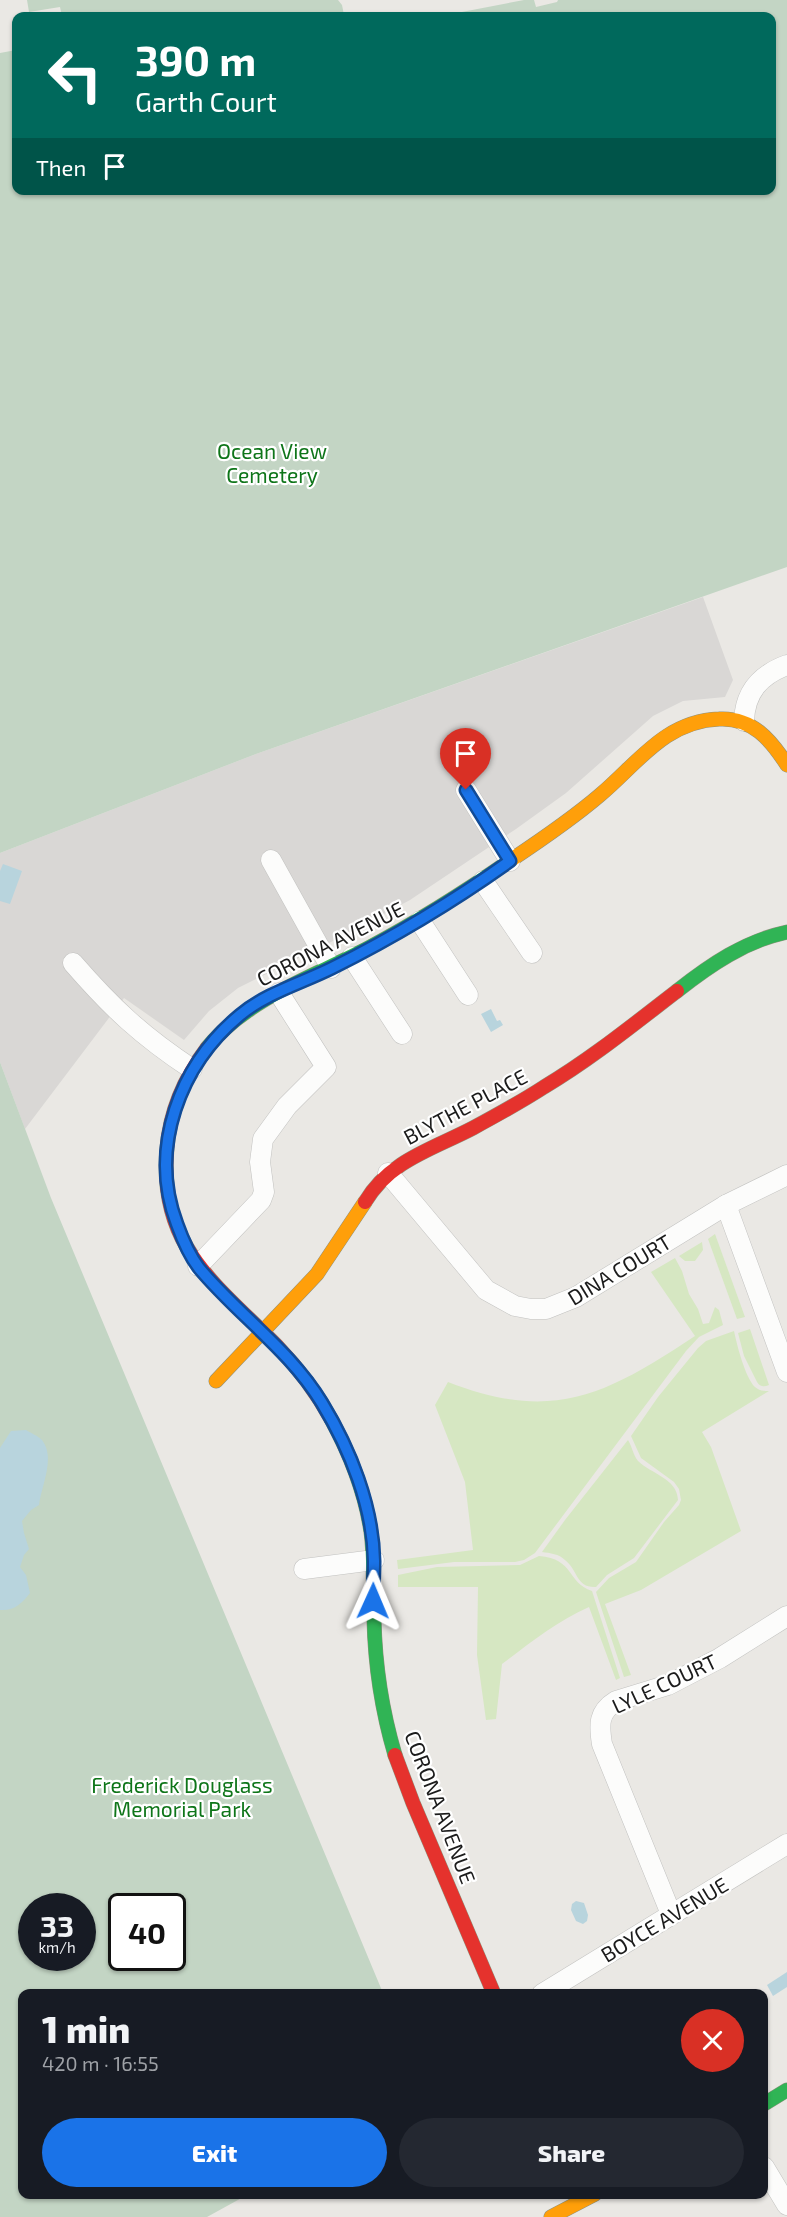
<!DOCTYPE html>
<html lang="en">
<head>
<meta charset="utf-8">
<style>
  :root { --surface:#171b24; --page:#242831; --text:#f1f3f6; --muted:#9ea1a6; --accent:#1a73e8 }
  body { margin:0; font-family:"Exo 2",sans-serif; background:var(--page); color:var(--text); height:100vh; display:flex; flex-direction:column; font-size:22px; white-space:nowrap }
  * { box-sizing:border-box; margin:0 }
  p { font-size:20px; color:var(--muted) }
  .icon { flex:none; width:33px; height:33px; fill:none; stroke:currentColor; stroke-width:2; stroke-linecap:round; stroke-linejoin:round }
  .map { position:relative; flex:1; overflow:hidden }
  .drawer { position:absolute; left:18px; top:1989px; width:750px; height:210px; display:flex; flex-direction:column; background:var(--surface); border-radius:12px; box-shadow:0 2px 4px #0004 }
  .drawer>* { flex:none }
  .banner { position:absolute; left:12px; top:12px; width:764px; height:183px; border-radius:12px; box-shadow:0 2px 4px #0004; background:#00695c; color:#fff; overflow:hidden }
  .speed { position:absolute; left:18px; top:1893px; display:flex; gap:12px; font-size:30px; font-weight:700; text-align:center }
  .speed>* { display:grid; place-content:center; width:78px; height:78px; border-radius:50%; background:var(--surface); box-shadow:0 2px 4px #0004; line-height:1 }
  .speed small { font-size:15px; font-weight:400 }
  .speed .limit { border:3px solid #111; border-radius:9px; background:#fff; color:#111 }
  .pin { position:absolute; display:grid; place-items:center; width:51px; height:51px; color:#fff; margin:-62px -26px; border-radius:50% 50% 50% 0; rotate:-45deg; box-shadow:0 0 6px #0007 }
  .pin .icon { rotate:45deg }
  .me { position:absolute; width:66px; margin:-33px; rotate:1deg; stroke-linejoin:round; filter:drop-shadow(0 0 4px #0008) }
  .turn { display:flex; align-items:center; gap:21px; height:126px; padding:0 24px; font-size:27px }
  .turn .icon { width:78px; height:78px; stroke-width:2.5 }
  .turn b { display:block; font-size:42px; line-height:51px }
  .then { display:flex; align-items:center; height:57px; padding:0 24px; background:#0003; gap:12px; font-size:22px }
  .round { display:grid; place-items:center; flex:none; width:63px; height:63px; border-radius:32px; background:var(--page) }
  .head { display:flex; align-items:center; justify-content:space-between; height:102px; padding:0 24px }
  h1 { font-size:36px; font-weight:800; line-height:45px }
  .button { display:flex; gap:12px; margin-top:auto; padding:12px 24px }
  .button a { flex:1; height:69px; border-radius:36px; background:var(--accent); color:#fff; font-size:24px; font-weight:800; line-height:69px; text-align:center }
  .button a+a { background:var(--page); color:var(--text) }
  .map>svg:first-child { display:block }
  .residential { fill:#d9d7d5 }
  .grass { fill:#d6e7c2 }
  .cemetery { fill:#c3d5c4; fill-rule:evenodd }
  .water { fill:#b8d4dd }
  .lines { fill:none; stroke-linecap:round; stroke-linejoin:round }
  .street-casing { stroke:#c2c2c0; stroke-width:21 }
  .fast-casing { stroke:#90927d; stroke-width:15 }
  .slow-casing { stroke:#90927d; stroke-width:15 }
  .jam-casing { stroke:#90927d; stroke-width:15 }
  .street { stroke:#fcfcfb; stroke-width:20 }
  .fast { stroke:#30b455; stroke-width:14 }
  .slow { stroke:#ff9f0a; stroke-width:14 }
  .jam { stroke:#e5322d; stroke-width:14 }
  .route-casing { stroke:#114b97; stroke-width:15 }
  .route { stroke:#1a73e8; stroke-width:10 }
  .labels { text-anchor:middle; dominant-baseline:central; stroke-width:4.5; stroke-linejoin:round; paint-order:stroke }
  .park-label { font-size:21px; fill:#0e7519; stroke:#fff }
  .street-label { font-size:21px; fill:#1b1b1b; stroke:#fff }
</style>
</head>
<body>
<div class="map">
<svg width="787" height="2217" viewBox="0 0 787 2217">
  <rect width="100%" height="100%" fill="#eae8e4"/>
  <polygon class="residential" points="703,597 733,680 725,697 683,701 653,716 566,793 516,829 410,900 337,939 238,988 209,1011 184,1040 124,998 25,1129 0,1062 0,853 256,754"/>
  <g class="grass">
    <polygon points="715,1234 745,1317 737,1319 708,1239"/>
    <polygon points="702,1242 703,1250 695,1261 685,1261 679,1256"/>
    <path d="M675,1258L682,1271L689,1294L698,1309L703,1324L709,1323L715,1307L719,1310L723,1325L699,1337L686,1351L535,1553L524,1560L515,1562H454L398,1569L397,1560L473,1550L465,1482L435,1405L448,1382C553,1423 606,1395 695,1336L651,1272Z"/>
    <path d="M750,1329L769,1385C764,1387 760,1387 757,1382L744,1356L738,1333Z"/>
    <path d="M734,1331C737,1345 745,1377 755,1387C759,1391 765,1391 769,1391L702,1432L711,1447L741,1531L641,1590L605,1604L631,1675L624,1677L596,1592L609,1578L636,1562L664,1522L679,1505L681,1500L679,1489L674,1482L641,1458L631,1436L658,1397L698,1348L706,1341Z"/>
    <path d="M628,1440C632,1446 633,1455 638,1461C651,1474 677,1478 678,1500L634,1558L607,1575L596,1587C576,1588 578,1570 565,1560C559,1554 550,1553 542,1552L565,1520Z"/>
    <path d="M539,1556C575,1559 566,1582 592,1591L620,1678L616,1680L589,1607C557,1621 530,1643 502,1664L496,1719L486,1720L477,1655L478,1587H398V1575L437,1567L520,1565Z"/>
  </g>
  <g class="cemetery">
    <polygon points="27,0 338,0 342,5 344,15 359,13 360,16 62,16 60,7 29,12"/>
    <polygon points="524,0 534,0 536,7 557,2 558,0 787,0 787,567 256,754 0,853 0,53 16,50 16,190 771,190 771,16 441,16"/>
    <path d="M0,1062L51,1198L383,1993L22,1994V2194L247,2195L207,2217H0ZM32,1906H82V1958H32ZM122,1906H172V1958H122Z"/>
  </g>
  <g class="water">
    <polygon points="3,864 22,871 10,904 0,901 0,871"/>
    <polygon points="491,1009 497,1021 500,1020 503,1025 491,1032 481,1014"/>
    <path d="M26,1430C31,1433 38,1436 42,1440C56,1458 41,1486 39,1505L31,1510L22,1521L24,1533L29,1549L24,1555L20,1567L26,1575L30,1593C22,1603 15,1611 0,1610V1448L11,1431Z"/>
    <polygon points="576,1901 584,1903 588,1915 587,1921 583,1924 576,1921 571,1910 572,1904"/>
    <polygon points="787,1972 787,1987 773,1996 767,1985"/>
  </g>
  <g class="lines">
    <defs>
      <g id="street">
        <path d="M744,721C745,692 760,675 787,665"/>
        <polyline points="466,790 510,861"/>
        <polyline points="271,860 331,968"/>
        <polyline points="483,881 532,953"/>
        <polyline points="420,921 468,995"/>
        <polyline points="352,957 402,1034"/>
        <path d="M73,963C112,1008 142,1036 192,1069"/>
        <polyline points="388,1173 486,1290 515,1306 531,1309 546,1309 576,1297 726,1205 787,1175"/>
        <polyline points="726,1205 787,1372"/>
        <polyline points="198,1266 261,1200 264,1192 260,1162 263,1139 287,1106 326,1067 279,993"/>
        <polyline points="304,1569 374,1560"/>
        <path d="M671,1914L602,1744C599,1725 598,1712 616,1701L668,1685L720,1658L787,1616"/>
        <polyline points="542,1994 787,1844"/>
        <polyline points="764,2167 787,2205"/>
      </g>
      <g id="fast">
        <path d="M677,991C710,965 745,941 787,932"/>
        <path d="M207,1048C248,997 314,977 370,947C419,921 466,891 511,860"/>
        <path d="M331,1419C350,1454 365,1492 371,1532C375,1560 372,1590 374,1619C375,1665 382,1711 395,1755"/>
        <polyline points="764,2104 787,2090"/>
      </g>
      <g id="slow">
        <path d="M511,860C541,840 572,819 600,795C638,763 665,721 719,719C752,717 771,740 787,765"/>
        <polyline points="216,1381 317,1274 365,1202"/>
        <polyline points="551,2217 595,2194"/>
      </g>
      <g id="jam">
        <path d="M207,1048C185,1077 170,1112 167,1148C158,1247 216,1284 277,1346C298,1368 317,1393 331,1419"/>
        <path d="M365,1202C390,1160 433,1149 473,1128C497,1115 521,1102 544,1087C591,1059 634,1024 677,991"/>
        <polyline points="395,1755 413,1803 494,1994"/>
      </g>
    </defs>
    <use href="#street" class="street-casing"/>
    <use href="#fast" class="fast-casing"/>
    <use href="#slow" class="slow-casing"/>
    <use href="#jam" class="jam-casing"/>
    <use href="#street" class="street"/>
    <use href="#fast" class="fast"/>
    <use href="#slow" class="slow"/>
    <use href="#jam" class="jam"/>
  </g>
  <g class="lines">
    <defs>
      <path id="route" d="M373,1601C373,1588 374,1574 374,1561C373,1506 350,1449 322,1403C290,1350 238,1315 199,1268C189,1255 182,1238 177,1224C148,1148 180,1065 240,1015C266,993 302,983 332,968C394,937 454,901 510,861L466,790"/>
    </defs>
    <use href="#route" class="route-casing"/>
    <use href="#route" class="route"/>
  </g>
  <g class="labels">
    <g class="park-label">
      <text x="272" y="450">Ocean View<tspan x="272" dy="24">Cemetery</tspan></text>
      <text x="182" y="1784">Frederick Douglass<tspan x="182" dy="24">Memorial Park</tspan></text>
    </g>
    <g class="street-label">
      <text transform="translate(330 943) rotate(-27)">CORONA AVENUE</text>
      <text transform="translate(465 1106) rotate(-28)">BLYTHE PLACE</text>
      <text transform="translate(619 1269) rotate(-31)">DINA COURT</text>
      <text transform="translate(664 1683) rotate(-25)">LYLE COURT</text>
      <text transform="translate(441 1807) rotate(69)">CORONA AVENUE</text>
      <text transform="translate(664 1919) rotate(-31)">BOYCE AVENUE</text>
    </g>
  </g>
</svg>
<div class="speed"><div>33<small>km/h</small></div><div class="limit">40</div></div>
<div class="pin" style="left:466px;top:790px;background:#d93025"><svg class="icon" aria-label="arrive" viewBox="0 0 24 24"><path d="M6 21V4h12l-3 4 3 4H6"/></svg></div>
<svg class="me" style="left:373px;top:1601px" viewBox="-20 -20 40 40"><path d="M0-17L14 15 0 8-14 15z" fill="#1a73e8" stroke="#fff" stroke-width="4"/></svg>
<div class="banner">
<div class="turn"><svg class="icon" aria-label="left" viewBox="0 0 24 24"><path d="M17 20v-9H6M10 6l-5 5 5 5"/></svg><div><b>390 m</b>Garth Court</div></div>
<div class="then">Then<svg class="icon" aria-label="arrive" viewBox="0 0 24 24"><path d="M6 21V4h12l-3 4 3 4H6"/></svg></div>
</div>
<section class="drawer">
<div class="head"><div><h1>1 min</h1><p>420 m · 16:55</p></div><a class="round" style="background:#d93025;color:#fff"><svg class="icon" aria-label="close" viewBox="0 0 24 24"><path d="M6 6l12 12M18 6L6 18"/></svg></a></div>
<div class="button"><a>Exit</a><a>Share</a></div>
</section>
</div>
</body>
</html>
